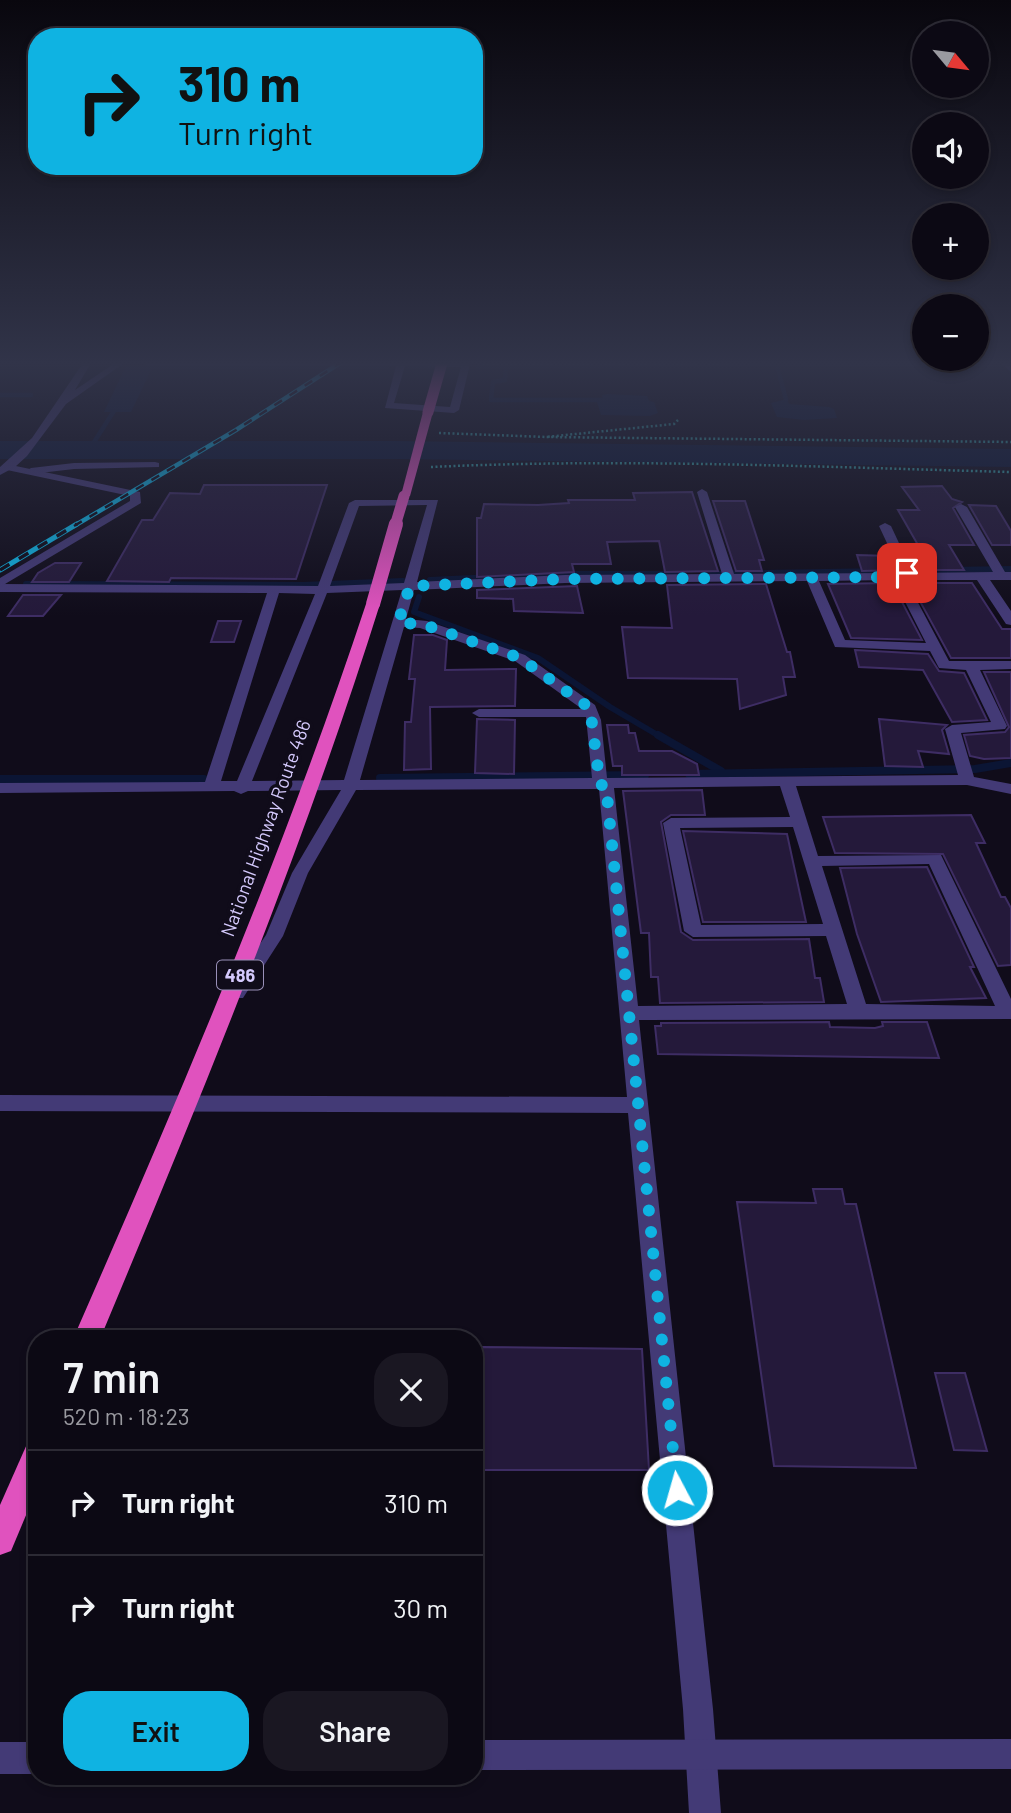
<!DOCTYPE html>
<html lang="en">
<head>
<meta charset="utf-8">
<style>
  :root { --surface:#0c0914; --page:#1a1722; --text:#f1f3f6; --muted:#9a9aa0; --line:#2c2a34; --accent:#0fb3e2 }
  body { margin:0; font-family:Barlow,sans-serif; background:var(--page); color:var(--text); height:100vh; display:flex; flex-direction:column; font-size:26px; white-space:nowrap }
  * { box-sizing:border-box; margin:0 }
  p { font-size:23px; color:var(--muted) }
  .icon { flex:none; width:38px; height:38px; fill:none; stroke:currentColor; stroke-width:2; stroke-linecap:round; stroke-linejoin:round }
  .map { position:relative; flex:1; overflow:hidden }
  .drawer { position:absolute; left:28px; top:1330px; width:455px; height:455px; display:flex; flex-direction:column; background:var(--surface); border-radius:28px; box-shadow:0 4px 10px #0003,0 0 0 2px var(--line) }
  .drawer>* { flex:none }
  .banner { position:absolute; left:28px; top:28px; width:455px; height:147px; border-radius:28px; box-shadow:0 4px 10px #0003,0 0 0 2px var(--line); background:#0fb3e2; color:#111; overflow:hidden }
  .needle { width:46px; rotate:119deg }
  .fabs { position:absolute; left:912px; top:21px; display:grid; gap:14px }
  .fabs a { display:grid; place-items:center; width:77px; height:77px; border-radius:50%; background:var(--surface); box-shadow:0 4px 10px #0003,0 0 0 2px var(--line); font-size:35px }
  .pin { position:absolute; display:grid; place-items:center; width:60px; height:60px; color:#fff; margin:-30px; border-radius:14px; box-shadow:0 4px 10px #0006 }
  .me { position:absolute; width:77px; margin:-38px; rotate:354deg; stroke-linejoin:round; filter:drop-shadow(0 0 5px #0008) }
  .turn { display:flex; align-items:center; gap:24px; height:147px; padding:0 35px; font-size:32px }
  .turn .icon { width:91px; height:91px; stroke-width:2.5 }
  .turn b { display:block; font-size:49px; line-height:60px }
  .round { display:grid; place-items:center; flex:none; width:74px; height:74px; border-radius:28px; background:var(--page) }
  .summary { display:flex; align-items:center; justify-content:space-between; height:119px; padding:0 35px }
  h1 { font-size:42px; font-weight:600; line-height:52px }
  .primary-button { display:flex; gap:14px; margin-top:auto; padding:14px 35px }
  .primary-button a { flex:1; height:80px; border-radius:28px; background:var(--accent); color:#111; font-size:28px; font-weight:600; line-height:80px; text-align:center }
  .primary-button a+a { background:var(--page); color:var(--text) }
  ul { padding:0; list-style:none }
  li { display:flex; align-items:center; gap:21px; height:105px; padding:0 35px; border-top:2px solid var(--line) }
  li div { flex:1 }
  li b { display:block; font-size:26px }
  li em { font-style:normal }
  .map>svg:first-child { display:block }
  .water { fill:#0b1534 }
  .lines { fill:none; stroke-linecap:round; stroke-linejoin:round }
  .stream-far2 { stroke:#0b1534; stroke-width:4.5 }
  .stream-far1 { stroke:#0b1534; stroke-width:6 }
  .stream { stroke:#0b1534; stroke-width:8 }
  .river { fill:#0b1534; fill-rule:evenodd }
  .building { fill:#24193a; stroke:#3e2d64; stroke-width:2 }
  .path { stroke:#349ea4; stroke-width:2.5; stroke-dasharray:2 2.5; stroke-linecap:butt }
  .minor { fill:#433a76; fill-rule:evenodd }
  .tertiary { fill:#433a76; fill-rule:evenodd }
  .trunk { fill:#e052be; fill-rule:evenodd }
  .rail-far1-casing { stroke:#0fb3e2; stroke-width:4.5 }
  .rail-casing { stroke:#0fb3e2; stroke-width:5 }
  .rail-far1 { stroke:#100c1a; stroke-width:2.5; stroke-dasharray:9; stroke-linecap:butt }
  .rail { stroke:#100c1a; stroke-width:3.5; stroke-dasharray:11; stroke-linecap:butt }
  .trunk-bridge-far1 { stroke:#e052be; stroke-width:11 }
  .trunk-bridge { stroke:#e052be; stroke-width:14 }
  .route { stroke:#0fb3e2; stroke-width:12; stroke-dasharray:0 21.6 }
  .labels { text-anchor:middle; dominant-baseline:central; stroke-width:7; stroke-linejoin:round; paint-order:stroke }
  .shield { fill:#100c1a; stroke:#9990b8; stroke-width:2 }
  .shield-label { font-size:18px; font-weight:bold; fill:#d4c9fc }
  .street-label { font-size:19px; fill:#d4c9fc; stroke:#100c1a }
</style>
</head>
<body>
<div class="map">
<svg width="1011" height="1813" viewBox="0 0 1011 1813">
  <rect width="100%" height="100%" fill="#100c1a"/>
  <g class="water">
    <polygon points="126,366 153,366 131,412 104,412"/>
    <polygon points="608,394 647,396 649,401 654,402 658,413 650,416 601,415 597,402 603,400 602,395"/>
    <polygon points="787,399 789,404 829,407 834,409 837,418 804,420 777,417 771,403"/>
  </g>
  <g class="lines">
    <g class="stream-far2">
      <polyline points="777,365 786,400"/>
      <polyline points="408,366 433,366"/>
      <polyline points="478,366 966,364"/>
      <polyline points="506,366 505,380 493,382 491,400 607,400"/>
      <polyline points="142,367 387,367"/>
      <polyline points="0,395 31,395"/>
      <polyline points="89,450 119,403"/>
    </g>
    <g class="stream-far1">
      <polyline points="703,574 1011,569"/>
      <polyline points="430,580 560,574 679,574"/>
      <polyline points="26,584 303,585 403,581"/>
      <polyline points="419,597 414,612 538,658 610,707 661,737"/>
    </g>
    <g class="stream">
      <polyline points="658,735 721,771"/>
      <polyline points="689,774 975,769 1011,763"/>
      <polyline points="380,778 645,775"/>
      <polyline points="0,779 204,779"/>
    </g>
    <polygon class="river" points="0,441 396,441 1011,449 1011,467 396,459 0,459"/>
  </g>
  <g class="building">
    <polygon points="204,485 327,485 296,579 171,578 169,582 107,581 142,520 153,520 170,493 200,494"/>
    <polygon points="942,486 952,499 962,502 953,508 974,545 949,545 964,570 915,570 908,556 917,557 915,552 922,552 898,510 919,510 902,487"/>
    <polygon points="692,492 718,571 665,572 659,541 607,542 611,564 572,564 574,572 477,577 477,518 481,518 484,504 538,505 569,503 568,500 635,500 633,493"/>
    <polygon points="713,501 745,501 764,560 759,560 762,571 736,571"/>
    <polygon points="969,505 996,506 1011,531 1011,545 992,545"/>
    <polygon points="857,555 890,556 897,570 862,571"/>
    <polygon points="55,563 81,563 69,582 32,582 38,573"/>
    <polygon points="892,583 922,640 851,638 828,584"/>
    <polygon points="910,583 972,583 1002,629 1011,629 1011,658 951,658"/>
    <polygon points="766,584 787,652 790,652 795,677 783,677 786,695 740,709 737,679 628,678 622,627 672,628 667,585"/>
    <polygon points="577,586 583,613 514,611 513,599 477,598 477,590"/>
    <polygon points="23,595 61,595 43,616 8,616"/>
    <polygon points="218,621 241,621 234,642 211,642"/>
    <polygon points="414,635 433,635 447,640 445,670 516,669 515,706 430,707 431,769 404,770 405,722 411,722 415,679 409,679"/>
    <polygon points="855,650 928,654 939,671 964,673 987,720 952,722 923,670 859,667"/>
    <polygon points="984,672 1011,672 1011,758 984,759 970,756 964,735 1005,732 1009,727"/>
    <polygon points="477,719 515,720 514,774 475,773"/>
    <polygon points="879,719 947,725 942,730 949,754 918,751 923,767 885,766"/>
    <polygon points="607,725 628,725 629,733 635,733 639,751 672,751 697,764 699,775 622,775 622,766 613,766"/>
    <polygon points="702,790 705,815 671,815 661,822 681,932 693,940 809,939 815,978 820,978 824,1002 660,1003 658,977 651,977 649,933 641,933 623,791"/>
    <polygon points="971,815 985,843 976,843 1001,897 1005,897 1011,908 1011,965 998,966 943,854 835,853 823,817"/>
    <polygon points="683,831 787,834 806,922 703,922"/>
    <polygon points="927,867 974,967 970,967 986,998 881,1002 857,934 840,868"/>
    <polygon points="829,1022 830,1027 875,1028 883,1026 882,1022 927,1022 939,1058 658,1054 655,1026 661,1026 661,1023"/>
    <polygon points="813,1189 842,1189 845,1204 856,1204 916,1468 774,1466 737,1202 816,1203"/>
    <polygon points="482,1347 642,1349 649,1470 482,1470"/>
    <polygon points="935,1373 965,1373 987,1451 954,1450"/>
  </g>
  <g class="lines">
    <g class="path">
      <polyline points="483,364 769,363"/>
      <polyline points="678,420 674,424 546,437 1011,442"/>
      <polyline points="439,433 546,437"/>
      <path d="M431,467C624,458 818,467 1011,472"/>
    </g>
    <g class="minor">
      <polygon points="83,363 91,363 75,390 115,363 124,363 66,404 27,456 15,467 0,475 0,467 32,438"/>
      <path d="M144,363H470V364L459,410L454,413L385,408L396,366H148ZM405,366L461,367L450,407L394,403Z"/>
      <polygon points="155,462 159,463 159,467 74,469 31,474 26,471 31,468 74,463"/>
      <path d="M702,489L707,492L734,574L901,573L879,526L885,523L891,526L913,573L993,572L955,507L961,504L967,507L1005,572H1011V580H990L1011,611V625L1006,624L977,580H906L949,661H1011V669L980,670L1007,726L1005,729L961,733L974,777L1011,784V794L967,785L796,786L818,856L941,855L1011,999V1019L639,1020L713,1709L721,1813H689L683,1709L628,1113L0,1111V1095L627,1097L599,789L356,790L308,873L283,936L243,998H229L227,993L266,935L292,873L341,790L248,791L241,794L234,791L0,793V783L205,782L267,593L0,592V584L318,586L349,503L355,500H438L417,582L565,575L722,574L697,492ZM427,505L404,583L330,586L359,506ZM894,580L926,643L845,640L819,581ZM807,581L835,647L930,651L939,668L966,670L991,722L952,725L945,729L958,775L607,778L601,720L595,705L525,655L427,621L406,619L414,590L565,583ZM402,590L344,780L252,781L327,593ZM279,593L315,594L237,781H221ZM404,627L420,628L515,661L582,709H479L472,713L479,717H586L592,778L360,780ZM780,786L790,817L671,818L663,823L684,931L693,937L826,936L847,1004L638,1006L614,788ZM793,827L823,924L701,925L680,828ZM929,864L995,1006L866,1004L822,866Z"/>
    </g>
    <g class="tertiary">
      <polygon points="1001,363 1010,363 1011,372"/>
      <polygon points="11,465 140,492 141,503 0,587 0,578 130,501 130,496 7,470 7,466"/>
      <polygon points="1011,1739 1011,1769 474,1770 474,1740"/>
      <rect x="0" y="1742" width="37" height="32"/>
    </g>
    <g class="trunk">
      <polygon points="428,409 433,412 410,496 400,499 423,412"/>
      <path d="M373,600L380,604C301,855 201,1097 100,1339H73C179,1097 283,855 366,604Z"/>
      <polygon points="37,1440 37,1489 11,1551 0,1555 0,1505 27,1444"/>
    </g>
    <defs>
      <polyline id="rail-far1" points="74,526 236,430 340,363"/>
      <polyline id="rail" points="0,570 77,524"/>
    </defs>
    <use href="#rail-far1" class="rail-far1-casing"/>
    <use href="#rail" class="rail-casing"/>
    <use href="#rail-far1" class="rail-far1"/>
    <use href="#rail" class="rail"/>
    <g class="trunk-bridge-far1">
      <polyline points="428,412 442,363"/>
      <polyline points="395,526 404,496"/>
    </g>
    <polyline class="trunk-bridge" points="373,604 396,524"/>
  </g>
  <linearGradient id="sky" x2="0" y2="1"><stop stop-color="#09070e"/><stop offset="0.59" stop-color="#313449"/><stop offset="1" stop-color="#313449" stop-opacity="0"/></linearGradient>
  <rect width="1011" height="616" fill="url(#sky)"/>
  <g class="lines">
    <polyline class="route" points="677,1490 606,785 600,785 590,708 520,658 422,624 398,623 410,586 565,579 909,577 907,573"/>
  </g>
  <g class="labels">
    <rect class="shield" x="217" y="960.5" width="46" height="29" rx="5"/>
    <g class="shield-label">
      <text x="240" y="975">486</text>
    </g>
    <g class="street-label">
      <text transform="translate(265 828) rotate(-70)">National Highway Route 486</text>
    </g>
  </g>
</svg>
<div class="fabs">
<a><svg class="needle" viewBox="-14 -14 28 28"><path d="M0-13l5 13h-10z" fill="#e53935"/><path d="M0 13l5-13h-10z" fill="#9a9aa0"/></svg></a>
<a><svg class="icon" aria-label="sound" viewBox="0 0 24 24"><path d="M4 9h4l5-4v14l-5-4H4zM17 9q2 3 0 6"/></svg></a>
<a>+</a>
<a>−</a>
</div>
<div class="pin" style="left:907px;top:573px;background:#d93025"><svg class="icon" aria-label="arrive" viewBox="0 0 24 24"><path d="M6 21V4h12l-3 4 3 4H6"/></svg></div>
<svg class="me" style="left:677px;top:1490px" viewBox="-20 -20 40 40"><circle r="17" fill="#0fb3e2" stroke="#fff" stroke-width="3"/><path d="M0-11L8 9 0 5-8 9z" fill="#fff"/></svg>
<div class="banner">
<div class="turn"><svg class="icon" aria-label="right" viewBox="0 0 24 24"><path d="M7 20v-9h11M14 6l5 5-5 5"/></svg><div><b>310 m</b>Turn right</div></div>
</div>
<section class="drawer">
<div class="summary"><div><h1>7 min</h1><p>520 m · 18:23</p></div><a class="round"><svg class="icon" aria-label="close" viewBox="0 0 24 24"><path d="M6 6l12 12M18 6L6 18"/></svg></a></div>
<ul>
<li><svg class="icon" aria-label="right" viewBox="0 0 24 24"><path d="M7 20v-9h11M14 6l5 5-5 5"/></svg><div><b>Turn right</b></div><em>310 m</em></li>
<li><svg class="icon" aria-label="right" viewBox="0 0 24 24"><path d="M7 20v-9h11M14 6l5 5-5 5"/></svg><div><b>Turn right</b></div><em>30 m</em></li>
</ul>
<div class="primary-button"><a>Exit</a><a>Share</a></div>
</section>
</div>
</body>
</html>
